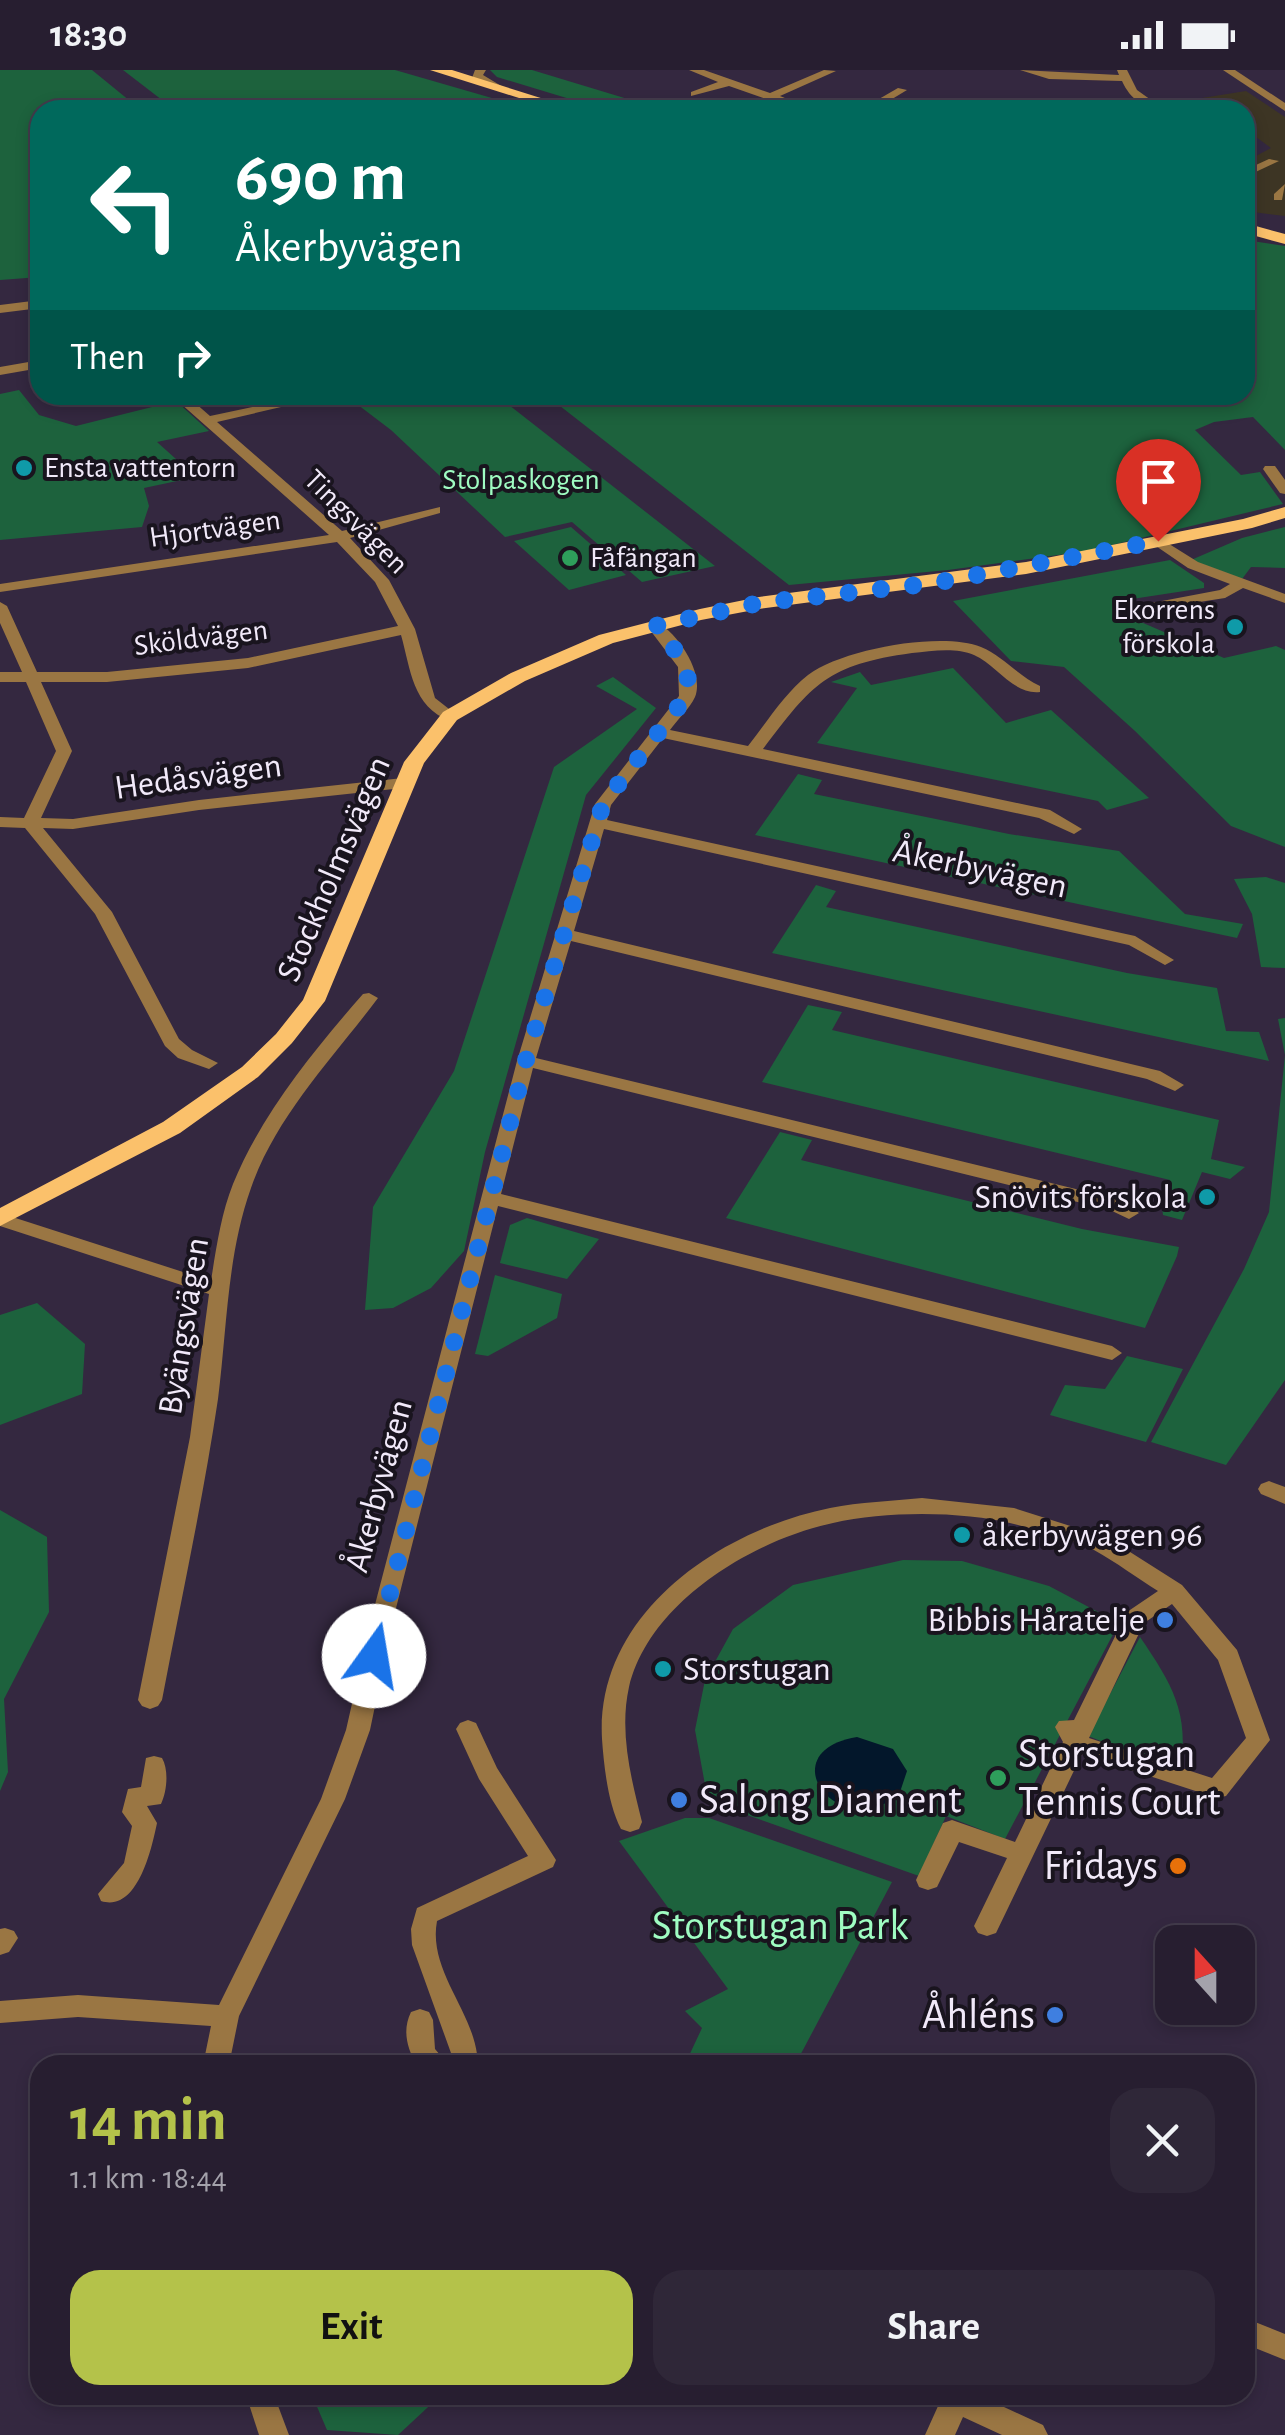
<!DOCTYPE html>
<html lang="en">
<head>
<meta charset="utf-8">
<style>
  :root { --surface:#271e30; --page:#2f2738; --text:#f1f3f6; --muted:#a4a2ab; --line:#433c4c; --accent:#b4c24a }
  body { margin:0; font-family:"Alegreya Sans",sans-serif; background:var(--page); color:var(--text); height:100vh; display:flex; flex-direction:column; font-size:38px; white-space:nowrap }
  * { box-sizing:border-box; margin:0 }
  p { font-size:32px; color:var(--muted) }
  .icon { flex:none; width:55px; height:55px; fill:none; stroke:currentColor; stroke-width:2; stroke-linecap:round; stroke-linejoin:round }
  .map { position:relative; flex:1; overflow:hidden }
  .panel { position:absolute; left:30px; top:1985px; width:1225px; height:350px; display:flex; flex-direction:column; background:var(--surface); border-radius:30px; box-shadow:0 5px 15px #0003,0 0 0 2px var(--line) }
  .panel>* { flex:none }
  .guide { position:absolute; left:30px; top:30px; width:1225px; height:305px; border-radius:30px; box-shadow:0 5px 15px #0003,0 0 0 2px var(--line); background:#00695c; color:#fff; overflow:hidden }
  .needle { width:65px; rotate:339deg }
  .fabs { position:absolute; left:1155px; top:1855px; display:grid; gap:20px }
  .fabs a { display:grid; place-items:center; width:100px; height:100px; border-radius:20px; background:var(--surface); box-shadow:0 5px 15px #0003,0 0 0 2px var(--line); font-size:50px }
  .pin { position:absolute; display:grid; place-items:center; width:85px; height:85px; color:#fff; margin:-102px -42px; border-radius:50% 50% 50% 0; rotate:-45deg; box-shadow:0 0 10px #0007 }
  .pin .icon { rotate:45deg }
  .me { position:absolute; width:110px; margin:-55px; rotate:13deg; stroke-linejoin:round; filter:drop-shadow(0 0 8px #0008) }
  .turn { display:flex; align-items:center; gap:35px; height:210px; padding:0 40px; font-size:45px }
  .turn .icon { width:130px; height:130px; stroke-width:2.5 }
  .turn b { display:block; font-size:70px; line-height:85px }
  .then { display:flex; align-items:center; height:95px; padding:0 40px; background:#0003; gap:20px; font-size:38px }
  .round { display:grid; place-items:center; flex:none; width:105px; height:105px; border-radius:30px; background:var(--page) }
  .headline { display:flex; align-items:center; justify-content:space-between; height:170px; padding:0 40px }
  h1 { font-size:60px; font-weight:700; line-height:75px; color:var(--accent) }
  .primary-button { display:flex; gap:20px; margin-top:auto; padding:20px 40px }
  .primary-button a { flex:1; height:115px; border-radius:30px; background:var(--accent); color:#111; font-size:40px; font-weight:700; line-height:115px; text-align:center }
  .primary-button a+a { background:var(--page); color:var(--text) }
  .status { display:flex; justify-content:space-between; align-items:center; height:70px; padding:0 50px; background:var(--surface); direction:ltr }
  .status svg { height:28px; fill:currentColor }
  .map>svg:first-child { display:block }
  .commercial { fill:#3d3524 }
  .green { fill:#1d623d }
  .water { fill:#03172b }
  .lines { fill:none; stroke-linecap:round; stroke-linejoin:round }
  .minor { fill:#9a7643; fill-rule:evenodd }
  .major { fill:#fbc16b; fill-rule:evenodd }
  .route { stroke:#1a73e8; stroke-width:18; stroke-dasharray:0 32.4 }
  .culture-dot { fill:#0f9aa8; stroke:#19141e; stroke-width:4 }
  .leisure-dot { fill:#2e9e5b; stroke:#19141e; stroke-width:4 }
  .shop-dot { fill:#3f7fe0; stroke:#19141e; stroke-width:4 }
  .food-dot { fill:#e8710a; stroke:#19141e; stroke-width:4 }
  .labels { text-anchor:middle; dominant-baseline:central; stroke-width:8; stroke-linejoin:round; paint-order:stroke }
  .far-poi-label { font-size:30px; fill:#f1e9f9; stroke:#19141e; text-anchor:start }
  .far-park-label { font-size:30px; fill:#9ffcc2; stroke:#19141e }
  .far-street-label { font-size:30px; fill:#f1e9f9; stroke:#19141e }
  .street-label { font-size:35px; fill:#f1e9f9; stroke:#19141e }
  .poi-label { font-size:35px; fill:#f1e9f9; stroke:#19141e; text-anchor:end }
  .near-poi-label { font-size:42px; fill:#f1e9f9; stroke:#19141e; text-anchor:start }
  .near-park-label { font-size:42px; fill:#9ffcc2; stroke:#19141e }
</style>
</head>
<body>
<div class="status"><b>18:30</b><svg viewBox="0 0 49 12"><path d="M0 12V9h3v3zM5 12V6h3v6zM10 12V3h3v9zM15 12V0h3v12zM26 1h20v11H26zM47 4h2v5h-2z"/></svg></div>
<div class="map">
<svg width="1285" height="2365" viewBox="0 0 1285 2365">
  <rect width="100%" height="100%" fill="#342840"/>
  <polygon class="commercial" points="1246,21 1285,47 1285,146 1245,141 1245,86 1254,87 1271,78 1245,59 1245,40 1219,40 1202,28"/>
  <g class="green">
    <polygon points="0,0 92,0 141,40 40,40 40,207 0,210"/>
    <polygon points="123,0 395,0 533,40 175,40"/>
    <polygon points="490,0 532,0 664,40 606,40 497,7"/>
    <polygon points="1245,170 1285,176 1285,380 1253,347 1214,352 1195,360 1241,405 1260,402 1283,434 1087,481 948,500 789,515 546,325 1245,325"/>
    <polygon points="19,320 39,345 76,356 176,331 209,361 157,372 196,407 144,418 149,436 142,457 0,470 0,324"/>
    <polygon points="345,325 496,325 715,496 642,512 572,452 505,467 391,360"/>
    <polygon points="571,457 626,505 569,520 514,471"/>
    <polygon points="1285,457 1285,498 1251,497 1242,509 1191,490 1242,468"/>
    <polygon points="1170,490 1204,513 1204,518 1119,531 1134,549 1224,588 1276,576 1285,580 1285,777 1231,756 1135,661 1064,597 1011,591 953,531"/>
    <polygon points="953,598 1006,653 1051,640 1149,728 1107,740 1098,731 817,673 857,618 831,612 860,602 871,615"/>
    <polygon points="613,607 656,638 586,725 485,1082 464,1181 431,1218 393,1238 365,1240 373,1137 454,1001 554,697 637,639 596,616"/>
    <polygon points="798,704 822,710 814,724 1009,764 1119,781 1185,844 1243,854 1237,868 755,765"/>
    <polygon points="1266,807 1285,813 1285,898 1261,897 1252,844 1234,809"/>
    <polygon points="816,815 836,821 826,837 1127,903 1217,918 1226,961 1259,962 1269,991 772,883"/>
    <polygon points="808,935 842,942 832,960 1219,1050 1211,1089 1245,1097 1230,1109 1202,1102 1182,1150 1163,1145 1161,1130 1170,1110 762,1012"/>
    <polygon points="1285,948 1285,1310 1226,1395 1151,1372 1244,1199 1269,1142 1285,985 1278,949"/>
    <polygon points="780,1062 812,1070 801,1090 1082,1159 1179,1177 1177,1186 1145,1258 726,1148"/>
    <polygon points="527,1148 599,1169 567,1209 500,1193 510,1155"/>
    <polygon points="495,1205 562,1224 557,1248 488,1286 475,1284"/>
    <polygon points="37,1233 85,1274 82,1324 0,1355 0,1245"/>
    <polygon points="1127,1286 1183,1299 1146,1372 1050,1345 1065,1315 1105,1319"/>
    <polygon points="0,1440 47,1467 49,1542 4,1629 8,1702 0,1721"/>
    <polygon points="903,1490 962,1491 1049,1516 1119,1553 1005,1769 946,1746 919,1806 708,1731 695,1660 705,1610 733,1559 793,1515"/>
    <path d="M1140,1567C1172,1614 1190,1643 1180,1702L1088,1666Z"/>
    <polygon points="685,1748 709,1748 892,1812 795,1995 676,1995 687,1990 702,1958 685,1941 728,1919 619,1771"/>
    <polygon points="312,2325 441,2325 398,2365 327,2360"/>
  </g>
  <path class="water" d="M857,1667L893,1679L907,1701L899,1725C835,1773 770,1681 857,1667Z"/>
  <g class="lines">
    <g class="minor">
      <polygon points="475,0 486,0 483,5 503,17 494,19 472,8"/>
      <polygon points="689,0 704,0 770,23 824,0 836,1 780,26 814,40 797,40 729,16 691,26 691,22 718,12"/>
      <path d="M1020,0L1119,5L1117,0H1127L1137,20L1165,40C1145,40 1130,29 1122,11L1049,9Z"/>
      <polygon points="1223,0 1235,0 1285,33 1285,41"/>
      <polygon points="898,18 907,20 874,40 860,40"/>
      <polygon points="1269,89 1279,91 1245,107 1245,100"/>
      <polygon points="1285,114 1282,130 1274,130 1274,124"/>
      <polygon points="40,230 40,238 0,243 0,235"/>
      <polygon points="40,290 40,298 0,305 0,297"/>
      <path d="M171,325H186L210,346L294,328V334L217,352L342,461L440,437V443L350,468L389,510L415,559L435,628L458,646L450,651C412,636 411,600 401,565L248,598L107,612H41L72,681L41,748L73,749L199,730L403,708L411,713L403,718L199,740L73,759L43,758L112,842L179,969L192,980L218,993L209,999L178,988L165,976L95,844L25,758L0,757V747L24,748L56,681L26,612H0V602H22L0,553V532L7,536L37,602H107L248,588L398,556L375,512L337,472L0,522V514L329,465Z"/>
      <polygon points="1265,396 1275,396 1285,410 1285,424 1280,423 1263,399"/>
      <polygon points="1158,467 1198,492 1285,524 1285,533 1243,518 1225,528 1141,541 1141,535 1220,520 1230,514 1188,498 1153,474 1151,471"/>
      <path d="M655,551C676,561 705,602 695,627C690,638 677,650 670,660L748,676C767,652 784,624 808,605C842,579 942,561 981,577C1003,586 1018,606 1040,616V622C1013,625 997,595 974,585C956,577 931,581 912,583C827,595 813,613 763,679L1050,740L1082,759L1074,764L1039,748L663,668L611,735L607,750L1135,866L1174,890L1165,895L1129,875L604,759L574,861L1160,1001L1184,1015L1175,1021L1147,1009L571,871L536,988L1117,1129L1139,1143L1129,1149L1110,1140L533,998L501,1124L1112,1276L1122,1283L1112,1290L498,1136L393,1550L370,1660L345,1729L239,1946L229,1995H203L211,1956L78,1947L0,1953V1931L78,1925L219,1935L321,1729L346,1660L371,1550L517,991L595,734L679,626L678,597L647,556Z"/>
      <path d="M369,923L378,928C333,988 276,1046 251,1118C227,1185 227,1259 218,1329C203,1430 181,1530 162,1630L158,1636L150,1639L142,1636L138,1630L190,1367L209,1224L0,1156V1143L211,1211C216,1179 221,1144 233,1114C261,1045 314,980 363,924Z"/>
      <polygon points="1269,1411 1285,1417 1285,1434 1261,1424 1258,1419 1261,1414"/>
      <path d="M922,1428L1014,1438L1108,1468L1182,1515L1237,1580L1270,1670L1226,1726L1217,1728L1082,1684L996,1863L987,1866L978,1863L974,1856L1007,1788L959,1772L937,1817L928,1820L919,1817L916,1810L943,1753L952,1750L1015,1772L1063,1672L1055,1657L1059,1651L1074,1650L1127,1542L1158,1521C1137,1508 1116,1492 1094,1480C1071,1469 1039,1460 1014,1454C961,1441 887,1441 833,1453C753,1470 649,1532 629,1617C619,1662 631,1708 642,1752L639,1759L630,1762L621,1759C608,1734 604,1697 602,1669C595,1544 720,1460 830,1438C860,1432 892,1431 922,1428ZM1172,1534L1218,1590L1246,1668L1212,1708L1089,1668L1144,1553Z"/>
      <path d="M468,1650L476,1653L497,1698L556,1790L553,1797L437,1851C428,1899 471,1939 477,1984L472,1995H417C407,1979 402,1960 411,1942L420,1939L429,1942L433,1950L435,1979L446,1992L451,1983L412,1875L411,1859L417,1838L528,1786L479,1709L456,1659L460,1653Z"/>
      <path d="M154,1686L162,1688C169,1700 167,1722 161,1734L147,1736L157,1753C152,1777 138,1843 101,1831L98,1824L124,1793L132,1756L122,1742L128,1719L141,1717L146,1688Z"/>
      <polygon points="5,1858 14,1861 18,1868 9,1882 0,1885 0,1859"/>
      <polygon points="1245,2248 1285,2264 1285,2290 1245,2274"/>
      <polygon points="246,2325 274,2325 289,2365 259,2365"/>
      <polygon points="943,2325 978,2325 1043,2355 1048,2365 1002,2365 963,2347 955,2365 925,2365"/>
    </g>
    <g class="major">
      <polygon points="430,0 452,0 579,40 557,40"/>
      <polygon points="1245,153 1285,164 1285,174 1245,163"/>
      <polygon points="1285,437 1285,448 1252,458 1026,504 759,539 701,550 613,573 525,611 457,650 424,693 325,931 292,973 258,1007 180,1063 0,1156 0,1138 163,1052 242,997 276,964 303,930 404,692 443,642 511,603 599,565 700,539 759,527 1026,492 1243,449"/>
    </g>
  </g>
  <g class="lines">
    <path class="route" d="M374,1586L526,990L603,734L686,627C695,597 672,577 655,556L759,533L934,513L1158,471"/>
  </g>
  <g class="culture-dot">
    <circle cx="24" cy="398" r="10"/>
    <circle cx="1235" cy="557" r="10"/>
    <circle cx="1207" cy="1127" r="10"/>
    <circle cx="962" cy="1465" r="10"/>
    <circle cx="663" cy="1599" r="10"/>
  </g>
  <g class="leisure-dot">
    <circle cx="570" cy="488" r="10"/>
    <circle cx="998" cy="1708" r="10"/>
  </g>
  <g class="shop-dot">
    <circle cx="1165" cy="1550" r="10"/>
    <circle cx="679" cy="1730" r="10"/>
    <circle cx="1055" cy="1945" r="10"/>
  </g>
  <circle class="food-dot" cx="1178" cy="1796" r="10"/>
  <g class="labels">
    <g class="far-poi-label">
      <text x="44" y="398">Ensta vattentorn</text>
      <text x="590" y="488">Fåfängan</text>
      <text x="1215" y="540" text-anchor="end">Ekorrens<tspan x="1215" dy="34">förskola</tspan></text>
    </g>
    <g class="far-park-label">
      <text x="521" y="410">Stolpaskogen</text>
    </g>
    <g class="far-street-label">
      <text transform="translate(356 452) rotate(45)">Tingsvägen</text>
      <text transform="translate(215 459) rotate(-8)">Hjortvägen</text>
      <text transform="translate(201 568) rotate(-7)">Sköldvägen</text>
    </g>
    <g class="street-label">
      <text transform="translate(198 707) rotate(-8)">Hedåsvägen</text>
      <text transform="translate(334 799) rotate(-67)">Stockholmsvägen</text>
      <text transform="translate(980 799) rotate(12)">Åkerbyvägen</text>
      <text transform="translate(184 1256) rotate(-81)">Byängsvägen</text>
      <text transform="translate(379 1416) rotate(-75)">Åkerbyvägen</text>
    </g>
    <g class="poi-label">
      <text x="1187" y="1127">Snövits förskola</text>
      <text x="982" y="1465" text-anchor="start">åkerbywägen 96</text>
      <text x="1145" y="1550">Bibbis Håratelje</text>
      <text x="683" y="1599" text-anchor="start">Storstugan</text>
    </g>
    <g class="near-poi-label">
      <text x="1018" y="1684">Storstugan<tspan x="1018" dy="48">Tennis Court</tspan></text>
      <text x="699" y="1730">Salong Diament</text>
      <text x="1158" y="1796" text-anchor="end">Fridays</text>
      <text x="1035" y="1945" text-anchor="end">Åhléns</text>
    </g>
    <g class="near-park-label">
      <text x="780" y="1856">Storstugan Park</text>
    </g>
  </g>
</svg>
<div class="fabs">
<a><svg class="needle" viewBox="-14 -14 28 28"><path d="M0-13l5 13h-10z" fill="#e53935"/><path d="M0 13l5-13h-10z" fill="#a4a2ab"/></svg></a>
</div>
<div class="pin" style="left:1158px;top:471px;background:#d93025"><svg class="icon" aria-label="arrive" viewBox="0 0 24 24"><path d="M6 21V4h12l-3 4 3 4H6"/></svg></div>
<svg class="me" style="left:374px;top:1586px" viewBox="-20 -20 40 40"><circle r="19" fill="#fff"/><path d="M0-13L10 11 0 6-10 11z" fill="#1a73e8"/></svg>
<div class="guide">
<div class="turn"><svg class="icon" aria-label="left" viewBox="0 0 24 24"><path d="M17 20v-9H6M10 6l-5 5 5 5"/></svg><div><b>690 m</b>Åkerbyvägen</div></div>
<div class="then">Then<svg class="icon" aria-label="right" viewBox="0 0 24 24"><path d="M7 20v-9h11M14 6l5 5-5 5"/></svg></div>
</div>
<section class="panel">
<div class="headline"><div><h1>14 min</h1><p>1.1 km · 18:44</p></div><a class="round"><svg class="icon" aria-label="close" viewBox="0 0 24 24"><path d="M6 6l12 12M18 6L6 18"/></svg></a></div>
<div class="primary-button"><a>Exit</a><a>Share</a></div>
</section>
</div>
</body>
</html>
